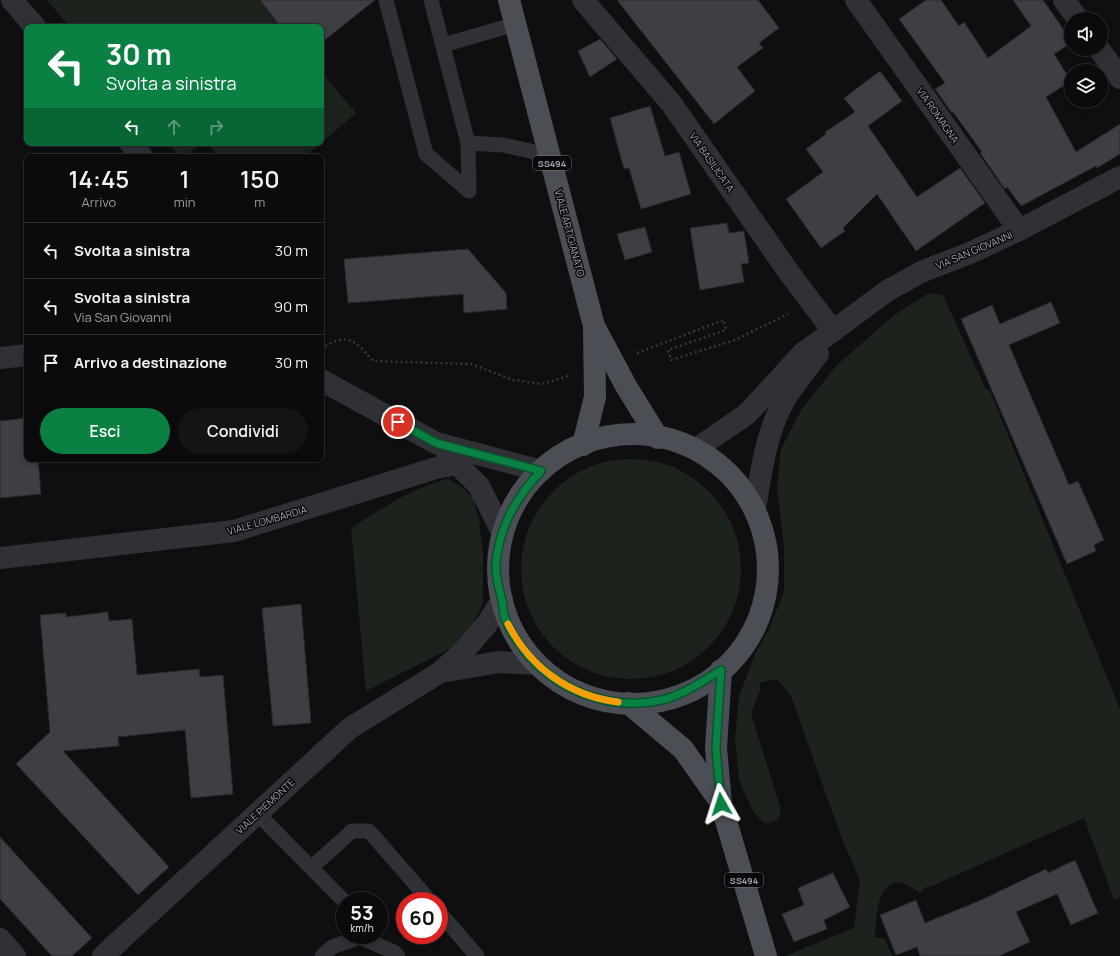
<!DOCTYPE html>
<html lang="it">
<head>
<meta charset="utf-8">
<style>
  :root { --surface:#0b0b0d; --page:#141416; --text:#f1f3f6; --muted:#9a9b9d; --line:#2b2b2e; --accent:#0b8043 }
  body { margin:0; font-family:Manrope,sans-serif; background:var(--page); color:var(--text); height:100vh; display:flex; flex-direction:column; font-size:15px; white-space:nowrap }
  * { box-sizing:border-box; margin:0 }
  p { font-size:13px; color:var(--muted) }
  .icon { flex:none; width:22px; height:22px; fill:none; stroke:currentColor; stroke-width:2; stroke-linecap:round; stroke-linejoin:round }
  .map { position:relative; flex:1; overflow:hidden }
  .details { position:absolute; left:24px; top:154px; width:300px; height:308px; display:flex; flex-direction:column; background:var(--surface); border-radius:8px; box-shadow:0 2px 6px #0003,0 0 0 1px var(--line) }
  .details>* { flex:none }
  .top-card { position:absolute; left:24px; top:24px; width:300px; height:122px; border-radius:8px; box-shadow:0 2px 6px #0003,0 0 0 1px var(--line); background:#0b8043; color:#fff; overflow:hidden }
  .tools { position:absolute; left:1064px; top:12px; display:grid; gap:8px }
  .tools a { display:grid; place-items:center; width:44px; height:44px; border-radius:50%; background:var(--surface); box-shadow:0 2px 6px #0003,0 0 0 1px var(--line); font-size:20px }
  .speed { position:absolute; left:336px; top:892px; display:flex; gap:8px; font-size:20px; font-weight:700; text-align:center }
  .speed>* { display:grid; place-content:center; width:52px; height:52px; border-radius:50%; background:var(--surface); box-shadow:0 2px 6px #0003,0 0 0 1px var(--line); line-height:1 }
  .speed small { font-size:10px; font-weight:400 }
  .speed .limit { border:6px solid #d22; background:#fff; color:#111 }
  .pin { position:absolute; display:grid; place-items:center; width:34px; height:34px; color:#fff; margin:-17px; border:2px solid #fff; border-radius:50%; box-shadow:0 1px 4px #0007 }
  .me { position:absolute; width:44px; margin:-22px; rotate:354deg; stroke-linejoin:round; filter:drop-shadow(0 0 3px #0008) }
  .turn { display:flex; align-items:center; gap:14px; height:84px; padding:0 16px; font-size:18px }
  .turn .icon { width:52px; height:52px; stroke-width:2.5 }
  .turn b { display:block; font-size:28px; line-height:34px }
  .lanes { display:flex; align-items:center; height:38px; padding:0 16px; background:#0003; justify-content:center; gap:20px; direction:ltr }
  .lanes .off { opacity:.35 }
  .eta { display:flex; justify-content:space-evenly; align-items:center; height:68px; text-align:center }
  .eta b { font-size:24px; font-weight:600; line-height:28px }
  .primary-button { display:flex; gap:8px; margin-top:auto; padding:8px 16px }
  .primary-button a { flex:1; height:46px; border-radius:24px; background:var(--accent); color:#fff; font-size:16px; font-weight:600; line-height:46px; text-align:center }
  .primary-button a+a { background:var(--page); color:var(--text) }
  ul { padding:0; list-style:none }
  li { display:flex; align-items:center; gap:12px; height:56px; padding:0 16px; border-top:1px solid var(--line) }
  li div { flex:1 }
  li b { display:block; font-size:15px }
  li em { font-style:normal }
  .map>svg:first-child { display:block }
  .green { fill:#1c231c }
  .building { fill:#3e3f44; stroke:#29292d }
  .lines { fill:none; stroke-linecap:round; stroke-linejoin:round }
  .path { stroke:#36383d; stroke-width:2.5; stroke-dasharray:2 3; stroke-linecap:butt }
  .service { stroke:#303136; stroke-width:15 }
  .minor { stroke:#303136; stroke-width:22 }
  .tertiary { stroke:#303136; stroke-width:22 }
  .primary { stroke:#4c4e55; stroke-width:22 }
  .route-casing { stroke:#07532c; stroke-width:10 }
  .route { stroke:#0b8043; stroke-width:7 }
  .slow { stroke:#f59e0b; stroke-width:7 }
  .labels { text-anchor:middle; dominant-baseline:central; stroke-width:3; stroke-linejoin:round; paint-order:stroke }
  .shield { fill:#0a0a0c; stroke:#737780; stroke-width:1 }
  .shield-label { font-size:9px; font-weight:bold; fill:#a0a6b2 }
  .street-label { font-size:10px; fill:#a0a6b2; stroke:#0a0a0c }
</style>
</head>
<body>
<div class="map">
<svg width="1120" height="956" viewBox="0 0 1120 956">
  <rect width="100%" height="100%" fill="#0f0f11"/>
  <g class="green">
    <polygon points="47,0 259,0 282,27 70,27"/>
    <polygon points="321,72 356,113 321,143"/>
    <polygon points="168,143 202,143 185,157 180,157"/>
    <polygon points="207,143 321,143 304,157 219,157"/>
    <path d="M929,293L943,295L985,388L990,391L1120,709V898L1114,900L1084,818L932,886L926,887L920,893C916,890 911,887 907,885C877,871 876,920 875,937L885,939L892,956H785L854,928L860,880L842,839L791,696L777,679L760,683V691L751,713L781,810L779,817L773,822L764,823L754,813L739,780L735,738L739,697L755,654L768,631L784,592V547L777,488L781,449L801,410L837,365L893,316Z"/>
    <circle cx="631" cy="569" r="110"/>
    <path d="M448,479L459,485L473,498L479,520L483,555V602L471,629L459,644L366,691L351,528C383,508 411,488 448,479Z"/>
  </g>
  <g class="building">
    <polygon points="260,0 375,0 321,43 321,27 281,27"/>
    <polygon points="617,0 758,0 779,28 759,43 763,48 737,67 755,91 714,124"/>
    <polygon points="926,0 941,0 959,26 964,22 988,58 1031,26 1013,0 1043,0 1071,40 1071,43 1054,54 1071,81 1046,97 1076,152 1120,124 1120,154 1097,168 1096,166 1021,206 1007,187 1005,189 980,153 982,152 953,112 952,113 935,89 945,83 899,19"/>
    <polygon points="600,39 617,59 590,77 578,51"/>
    <polygon points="880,71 902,101 868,126 917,197 960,168 985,203 916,251 877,194 843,228 845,231 821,248 786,199 823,172 806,149 826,134 825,132 855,112 844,98"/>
    <polygon points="650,106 665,156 679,152 691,194 641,209 629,168 624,169 610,118"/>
    <polygon points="727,223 729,233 744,231 749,263 741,264 744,282 700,290 690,228"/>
    <polygon points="645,227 652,252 625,260 617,234"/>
    <polygon points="468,249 506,293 507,309 464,313 463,294 348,303 344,259"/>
    <polygon points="1051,302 1060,323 1009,345 1069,485 1078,481 1104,540 1094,545 1096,551 1067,564 961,319 992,305 1000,324"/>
    <polygon points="27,418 27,459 38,459 41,494 0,498 0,421"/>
    <polygon points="301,604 311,723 273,726 262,608"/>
    <polygon points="108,612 109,621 132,619 137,675 199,669 200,677 223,675 233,794 191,798 185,730 118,737 119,746 63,751 169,867 138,895 16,764 50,732 40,615 66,613 66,617"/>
    <polygon points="0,837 92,938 72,956 52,956 0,899"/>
    <polygon points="1075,860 1098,913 1071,925 1057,894 1016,912 1030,942 999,956 920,956 917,947 896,955 880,915 916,900 925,923 979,901 1046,869 1048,873"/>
    <polygon points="833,873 850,907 824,920 827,929 794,942 782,914 804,905 798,888"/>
  </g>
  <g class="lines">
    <g class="path">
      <path d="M321,349C347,331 355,340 373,361L471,364L513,380L542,384L568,376"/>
      <polyline points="637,353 724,320 726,330 668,350 671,360 735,340 788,314"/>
    </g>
    <g class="service">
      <polyline points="386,0 426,154 469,191 468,143 431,0"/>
      <polyline points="443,45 516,24"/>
      <polyline points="468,143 503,145 549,155"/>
      <polyline points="257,813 345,902"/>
      <polyline points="312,867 352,831 369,831 430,901"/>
      <polyline points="439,912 477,956"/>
      <polyline points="322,956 332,947 360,937 394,952 398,956"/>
    </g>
    <g class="minor">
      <polyline points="12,0 35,27"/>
      <polyline points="583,0 671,103 790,274 833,331"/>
      <polyline points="856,0 1019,230"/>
      <polyline points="1064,0 1078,19"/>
      <polyline points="1099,49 1120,78"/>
      <polyline points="130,143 142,157"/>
      <polyline points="0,358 27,355"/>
      <polyline points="321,380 436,443 541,471"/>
      <polyline points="447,454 479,486 502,532"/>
      <polyline points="0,558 234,531 436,468 457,464"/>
      <polyline points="441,672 499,662 536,664"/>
      <polyline points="0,939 15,956"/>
      <polyline points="103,956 350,728 439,673 463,652 487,624 502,600"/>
    </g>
    <g class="tertiary">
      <polyline points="696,449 747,414 803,353 887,291 921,272 970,253 1019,230 1120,177"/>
      <path d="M755,509C761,472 766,432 785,399C795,383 807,369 818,354"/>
    </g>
    <g class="primary">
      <polyline points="509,0 594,326 626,386 658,438"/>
      <circle cx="633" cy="569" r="135"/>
      <polyline points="583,445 595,397 594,329"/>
      <polyline points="721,670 716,748 721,804 766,956"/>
      <polyline points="628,703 683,749 721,803"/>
    </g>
  </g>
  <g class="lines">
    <defs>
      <path id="route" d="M398,422L436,443L541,471C518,495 502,522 497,555C494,571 498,585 502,600C503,606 503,612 505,618C508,626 513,635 518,642C549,688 607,712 662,700C684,694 702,682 721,670L716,748L721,804"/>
    </defs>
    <use href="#route" class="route-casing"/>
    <use href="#route" class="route"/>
    <path class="slow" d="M508,624C530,667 569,696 618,702"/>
  </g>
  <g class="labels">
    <g class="shield">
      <rect x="533" y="156" width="38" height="14" rx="3"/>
      <rect x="725" y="873" width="38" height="14" rx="3"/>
    </g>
    <g class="shield-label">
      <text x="552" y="163">SS494</text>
      <text x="744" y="880">SS494</text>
    </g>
    <g class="street-label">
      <text transform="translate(938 115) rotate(55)">VIA ROMAGNA</text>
      <text transform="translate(712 162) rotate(55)">VIA BASILICATA</text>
      <text transform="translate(570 233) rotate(75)">VIALE ARTIGIANATO</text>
      <text transform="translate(974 250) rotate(-23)">VIA SAN GIOVANNI</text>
      <text transform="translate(267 520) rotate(-16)">VIALE LOMBARDIA</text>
      <text transform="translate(265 806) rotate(-43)">VIALE PIEMONTE</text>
    </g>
  </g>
</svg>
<div class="tools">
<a><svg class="icon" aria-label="sound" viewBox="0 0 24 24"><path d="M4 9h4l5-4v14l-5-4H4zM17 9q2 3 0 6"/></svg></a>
<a><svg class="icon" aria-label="layers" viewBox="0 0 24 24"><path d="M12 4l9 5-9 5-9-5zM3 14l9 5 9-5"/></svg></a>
</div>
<div class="speed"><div>53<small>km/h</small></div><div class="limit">60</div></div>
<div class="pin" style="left:398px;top:422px;background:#d93025"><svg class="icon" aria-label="arrive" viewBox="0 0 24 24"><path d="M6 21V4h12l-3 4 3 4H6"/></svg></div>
<svg class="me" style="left:721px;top:804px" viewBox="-20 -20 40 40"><path d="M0-17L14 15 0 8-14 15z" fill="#0b8043" stroke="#fff" stroke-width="4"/></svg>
<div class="top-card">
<div class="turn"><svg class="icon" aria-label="left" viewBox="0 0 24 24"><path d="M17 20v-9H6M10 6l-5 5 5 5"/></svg><div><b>30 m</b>Svolta a sinistra</div></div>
<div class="lanes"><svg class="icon" aria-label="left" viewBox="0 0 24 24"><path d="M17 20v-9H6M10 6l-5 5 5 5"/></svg><svg class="icon off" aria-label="ahead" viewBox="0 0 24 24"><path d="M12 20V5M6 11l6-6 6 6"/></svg><svg class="icon off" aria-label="right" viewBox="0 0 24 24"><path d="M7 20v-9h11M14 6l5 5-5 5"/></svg></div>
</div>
<section class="details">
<div class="eta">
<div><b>14:45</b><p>Arrivo</p></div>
<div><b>1</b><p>min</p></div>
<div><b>150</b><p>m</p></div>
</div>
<ul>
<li><svg class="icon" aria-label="left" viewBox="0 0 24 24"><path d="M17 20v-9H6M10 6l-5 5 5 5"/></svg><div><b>Svolta a sinistra</b></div><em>30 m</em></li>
<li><svg class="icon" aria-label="left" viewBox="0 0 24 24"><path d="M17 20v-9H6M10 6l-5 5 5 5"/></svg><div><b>Svolta a sinistra</b><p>Via San Giovanni</p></div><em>90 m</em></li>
<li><svg class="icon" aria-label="arrive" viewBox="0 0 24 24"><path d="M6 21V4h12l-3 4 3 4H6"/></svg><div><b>Arrivo a destinazione</b></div><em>30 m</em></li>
</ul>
<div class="primary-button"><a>Esci</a><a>Condividi</a></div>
</section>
</div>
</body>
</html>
